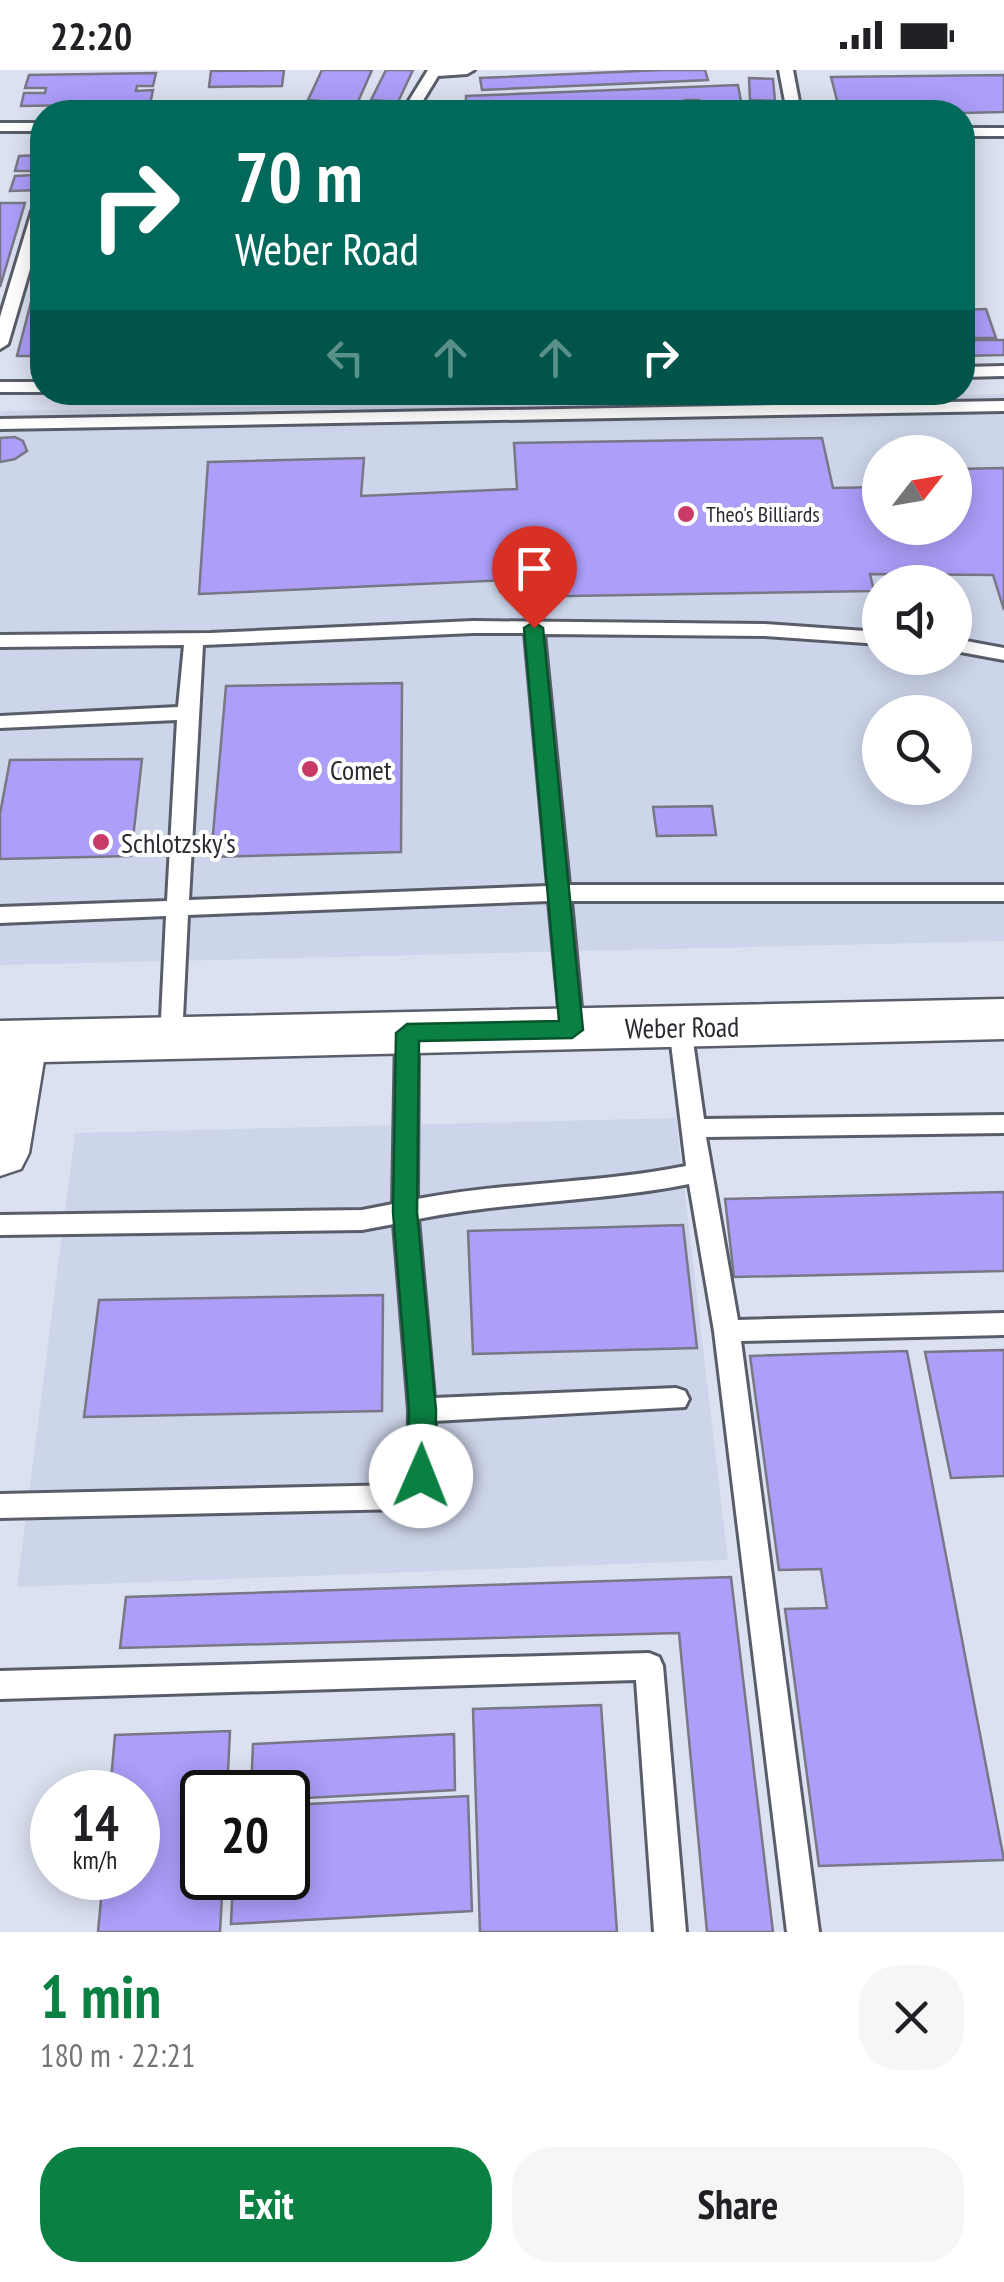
<!DOCTYPE html>
<html lang="en">
<head>
<meta charset="utf-8">
<style>
  :root { --surface:#fff; --page:#f6f6f6; --text:#202124; --muted:#757577; --accent:#0b8043 }
  body { margin:0; font-family:"PT Sans Narrow",sans-serif; background:var(--page); color:var(--text); height:100vh; display:flex; flex-direction:column; font-size:38px; white-space:nowrap }
  * { box-sizing:border-box; margin:0 }
  p { font-size:32px; color:var(--muted) }
  .icon { flex:none; width:55px; height:55px; fill:none; stroke:currentColor; stroke-width:2; stroke-linecap:round; stroke-linejoin:round }
  .map { position:relative; height:1862px; overflow:hidden }
  .details { display:flex; flex-direction:column; background:var(--surface); flex:1 }
  .details>* { flex:none }
  .banner { position:absolute; left:30px; top:30px; width:945px; height:305px; border-radius:40px; box-shadow:0 5px 25px #0003; background:#00695c; color:#fff; overflow:hidden }
  .needle { width:65px; rotate:59deg }
  .controls { position:absolute; left:862px; top:365px; display:grid; gap:20px }
  .controls a { display:grid; place-items:center; width:110px; height:110px; border-radius:50%; background:var(--surface); box-shadow:0 5px 25px #0003; font-size:50px }
  .speed { position:absolute; left:30px; top:1700px; display:flex; gap:20px; font-size:50px; font-weight:700; text-align:center }
  .speed>* { display:grid; place-content:center; width:130px; height:130px; border-radius:50%; background:var(--surface); box-shadow:0 5px 25px #0003; line-height:1 }
  .speed small { font-size:25px; font-weight:400 }
  .speed .limit { border:5px solid #111; border-radius:15px; background:#fff; color:#111 }
  .pin { position:absolute; display:grid; place-items:center; width:85px; height:85px; color:#fff; margin:-102px -42px; border-radius:50% 50% 50% 0; rotate:-45deg; box-shadow:0 0 10px #0007 }
  .pin .icon { rotate:45deg }
  .me { position:absolute; width:110px; margin:-55px; rotate:1deg; stroke-linejoin:round; filter:drop-shadow(0 0 8px #0008) }
  .turn { display:flex; align-items:center; gap:35px; height:210px; padding:0 40px; font-size:45px }
  .turn .icon { width:130px; height:130px; stroke-width:2.5 }
  .turn b { display:block; font-size:70px; line-height:85px }
  .lanes { display:flex; align-items:center; height:95px; padding:0 40px; background:#0003; justify-content:center; gap:50px; direction:ltr }
  .lanes .off { opacity:.35 }
  .round { display:grid; place-items:center; flex:none; width:105px; height:105px; border-radius:40px; background:var(--page) }
  .head { display:flex; align-items:center; justify-content:space-between; height:170px; padding:0 40px }
  h1 { font-size:60px; font-weight:700; line-height:75px; color:var(--accent) }
  .button { display:flex; gap:20px; margin-top:auto; padding:20px 40px }
  .button a { flex:1; height:115px; border-radius:40px; background:var(--accent); color:#fff; font-size:40px; font-weight:700; line-height:115px; text-align:center }
  .button a+a { background:var(--page); color:var(--text) }
  .status { display:flex; justify-content:space-between; align-items:center; height:70px; padding:0 50px; background:var(--surface); direction:ltr }
  .status svg { height:28px; fill:currentColor }
  .map>svg:first-child { display:block }
  .built { fill:#cdd5ea; fill-rule:evenodd }
  .building { fill:#ac9ef9; stroke:#787785; stroke-width:2.5 }
  .lines { fill:none; stroke-linecap:round; stroke-linejoin:round }
  .service-casing { stroke:#595d6a; stroke-width:6 }
  .tertiary-casing { stroke:#595d6a; stroke-width:5 }
  .secondary-casing { stroke:#595d6a; stroke-width:5 }
  .service { fill:#fff; fill-rule:evenodd }
  .tertiary { fill:#fff; fill-rule:evenodd }
  .secondary { fill:#fff; fill-rule:evenodd }
  .route { fill:#0b8043; stroke:#07532c; stroke-width:2.5 }
  .poi-dot { fill:#c93b67; stroke:#fff; stroke-width:4 }
  .labels { text-anchor:middle; dominant-baseline:central; stroke-width:8; stroke-linejoin:round; paint-order:stroke }
  .far-poi-label { font-size:22px; fill:#292b31; stroke:#fff; text-anchor:start }
  .poi-label { font-size:28px; fill:#292b31; stroke:#fff; text-anchor:start }
  .street-label { font-size:28px; fill:#292b31; stroke:#fff }
</style>
</head>
<body>
<div class="status"><b>22:20</b><svg viewBox="0 0 49 12"><path d="M0 12V9h3v3zM5 12V6h3v6zM10 12V3h3v9zM15 12V0h3v12zM26 1h20v11H26zM47 4h2v5h-2z"/></svg></div>
<div class="map">
<svg width="1004" height="1862" viewBox="0 0 1004 1862">
  <rect width="100%" height="100%" fill="#dce1f1"/>
  <g class="built">
    <path d="M1004,324V871L0,895V341ZM880,382H955V458H880ZM880,512H955V588H880ZM880,642H955V718H880Z"/>
    <polygon points="676,1048 728,1490 17,1517 75,1063"/>
  </g>
  <g class="building">
    <polygon points="284,0 282,16 209,17 211,1"/>
    <polygon points="322,0 372,0 357,34 308,30"/>
    <polygon points="386,0 413,0 398,32 371,30"/>
    <polygon points="662,0 705,0 708,10 482,20 480,8"/>
    <polygon points="156,3 153,16 137,16 136,21 153,20 150,34 21,36 24,23 45,23 46,18 25,18 29,5"/>
    <polygon points="1004,5 1004,42 962,43 840,42 831,7"/>
    <polygon points="749,8 773,9 775,31 750,30"/>
    <polygon points="738,15 742,37 701,37 699,30 685,30 685,38 650,38 650,41 612,42 611,35 594,35 595,42 466,42 466,26"/>
    <polygon points="42,85 42,120 10,121 15,106 32,105 34,101 15,101 19,86"/>
    <polygon points="0,133 25,133 0,217"/>
    <polygon points="42,190 42,286 17,286"/>
    <polygon points="986,239 996,268 962,268 962,240"/>
    <polygon points="962,270 1004,270 1004,285 962,286"/>
    <polygon points="15,367 23,371 27,381 15,389 0,392 0,368"/>
    <polygon points="822,368 833,418 880,417 880,458 955,458 955,399 1004,398 1004,540 993,505 870,504 874,521 509,527 508,510 199,524 208,392 364,388 361,426 517,419 514,373"/>
    <polygon points="402,613 401,782 211,787 226,616"/>
    <polygon points="142,689 131,786 0,789 0,744 10,690"/>
    <polygon points="712,736 716,765 657,766 653,737"/>
    <polygon points="1004,1122 1004,1201 734,1207 725,1129"/>
    <polygon points="683,1155 697,1278 473,1284 468,1161"/>
    <polygon points="383,1225 382,1341 84,1347 99,1230"/>
    <polygon points="1004,1280 1004,1406 951,1408 925,1282"/>
    <polygon points="907,1281 1004,1790 819,1796 785,1539 827,1538 821,1499 779,1500 750,1286"/>
    <polygon points="731,1507 773,1862 707,1862 679,1563 120,1578 126,1527"/>
    <polygon points="601,1635 617,1862 480,1862 473,1639"/>
    <polygon points="230,1661 227,1722 202,1722 202,1808 223,1808 220,1862 98,1862 103,1808 138,1808 138,1722 110,1722 115,1665"/>
    <polygon points="454,1664 455,1720 288,1729 288,1722 251,1722 253,1674"/>
    <polygon points="468,1726 472,1841 231,1854 233,1808 288,1808 288,1735"/>
  </g>
  <g class="lines">
    <defs>
      <g id="service">
        <polygon points="428,0 474,0 467,4 438,6 416,42 402,42"/>
        <polygon points="779,0 793,0 801,42 787,42"/>
        <rect x="0" y="53" width="42" height="8"/>
        <rect x="962" y="58" width="42" height="8"/>
        <polygon points="42,137 42,158 8,274 0,279 0,247 32,141"/>
        <polygon points="1004,296 1004,306 962,307 962,297"/>
        <rect x="0" y="312" width="42" height="10"/>
        <polygon points="1004,331 1004,341 0,359 0,349"/>
        <path d="M473,551L765,554L880,562V574L765,566L544,564L569,815H1004V831H571L583,959L572,967L561,959L549,831L188,845L182,969L179,975H163L160,969L166,846L0,853V837L167,831L177,650L0,658V646L178,637L184,575L0,577V565L210,563ZM473,563H525L548,816L189,830L203,575Z"/>
        <polygon points="955,569 1004,578 1004,590 955,581"/>
        <path d="M680,949L691,957L704,1049L1004,1045V1063L706,1067L738,1250L1004,1243V1265L741,1271L819,1862H787L714,1261L689,1114C599,1132 508,1131 418,1149L434,1328L676,1318L685,1321L689,1329L685,1337L435,1351C435,1382 441,1426 405,1439L0,1448V1424L398,1415L408,1403L409,1340L394,1154L362,1160L0,1165V1145L362,1140L393,1134L396,963L407,955L418,963L417,1129C506,1112 597,1114 686,1096L669,957Z"/>
        <polygon points="649,1583 659,1587 663,1596 686,1862 654,1862 636,1610 0,1629 0,1601"/>
      </g>
      <polygon id="tertiary" points="19,951 39,957 47,972 29,1083 21,1099 0,1106 0,957"/>
      <polygon id="secondary" points="1004,929 1004,969 0,993 0,951"/>
    </defs>
    <use href="#service" class="service-casing"/>
    <use href="#tertiary" class="tertiary-casing"/>
    <use href="#secondary" class="secondary-casing"/>
    <use href="#service" class="service"/>
    <use href="#tertiary" class="tertiary"/>
    <use href="#secondary" class="secondary"/>
  </g>
  <polygon class="route" points="534,552 543,558 583,960 572,968 419,971 417,1142 436,1340 435,1406 431,1414 421,1417 411,1414 407,1406 409,1340 393,1142 396,963 407,954 559,951 524,558"/>
  <g class="poi-dot">
    <circle cx="686" cy="444" r="10"/>
    <circle cx="310" cy="699" r="10"/>
    <circle cx="101" cy="772" r="10"/>
  </g>
  <g class="labels">
    <g class="far-poi-label">
      <text x="706" y="444">Theo's Billiards</text>
    </g>
    <g class="poi-label">
      <text x="330" y="699">Comet</text>
      <text x="121" y="772">Schlotzsky's</text>
    </g>
    <g class="street-label">
      <text transform="translate(682 957) rotate(-1)">Weber Road</text>
    </g>
  </g>
</svg>
<div class="controls">
<a><svg class="needle" viewBox="-14 -14 28 28"><path d="M0-13l5 13h-10z" fill="#e53935"/><path d="M0 13l5-13h-10z" fill="#757577"/></svg></a>
<a><svg class="icon" aria-label="sound" viewBox="0 0 24 24"><path d="M4 9h4l5-4v14l-5-4H4zM17 9q2 3 0 6"/></svg></a>
<a><svg class="icon" aria-label="search" viewBox="0 0 24 24"><circle cx="10" cy="10" r="6"/><path d="M15 15l6 6"/></svg></a>
</div>
<div class="speed"><div>14<small>km/h</small></div><div class="limit">20</div></div>
<div class="pin" style="left:534px;top:558px;background:#d93025"><svg class="icon" aria-label="arrive" viewBox="0 0 24 24"><path d="M6 21V4h12l-3 4 3 4H6"/></svg></div>
<svg class="me" style="left:421px;top:1406px" viewBox="-20 -20 40 40"><circle r="19" fill="#fff"/><path d="M0-13L10 11 0 6-10 11z" fill="#0b8043"/></svg>
<div class="banner">
<div class="turn"><svg class="icon" aria-label="right" viewBox="0 0 24 24"><path d="M7 20v-9h11M14 6l5 5-5 5"/></svg><div><b>70 m</b>Weber Road</div></div>
<div class="lanes"><svg class="icon off" aria-label="left" viewBox="0 0 24 24"><path d="M17 20v-9H6M10 6l-5 5 5 5"/></svg><svg class="icon off" aria-label="ahead" viewBox="0 0 24 24"><path d="M12 20V5M6 11l6-6 6 6"/></svg><svg class="icon off" aria-label="ahead" viewBox="0 0 24 24"><path d="M12 20V5M6 11l6-6 6 6"/></svg><svg class="icon" aria-label="right" viewBox="0 0 24 24"><path d="M7 20v-9h11M14 6l5 5-5 5"/></svg></div>
</div>
</div>
<section class="details">
<div class="head"><div><h1>1 min</h1><p>180 m · 22:21</p></div><a class="round"><svg class="icon" aria-label="close" viewBox="0 0 24 24"><path d="M6 6l12 12M18 6L6 18"/></svg></a></div>
<div class="button"><a>Exit</a><a>Share</a></div>
</section>
</body>
</html>
